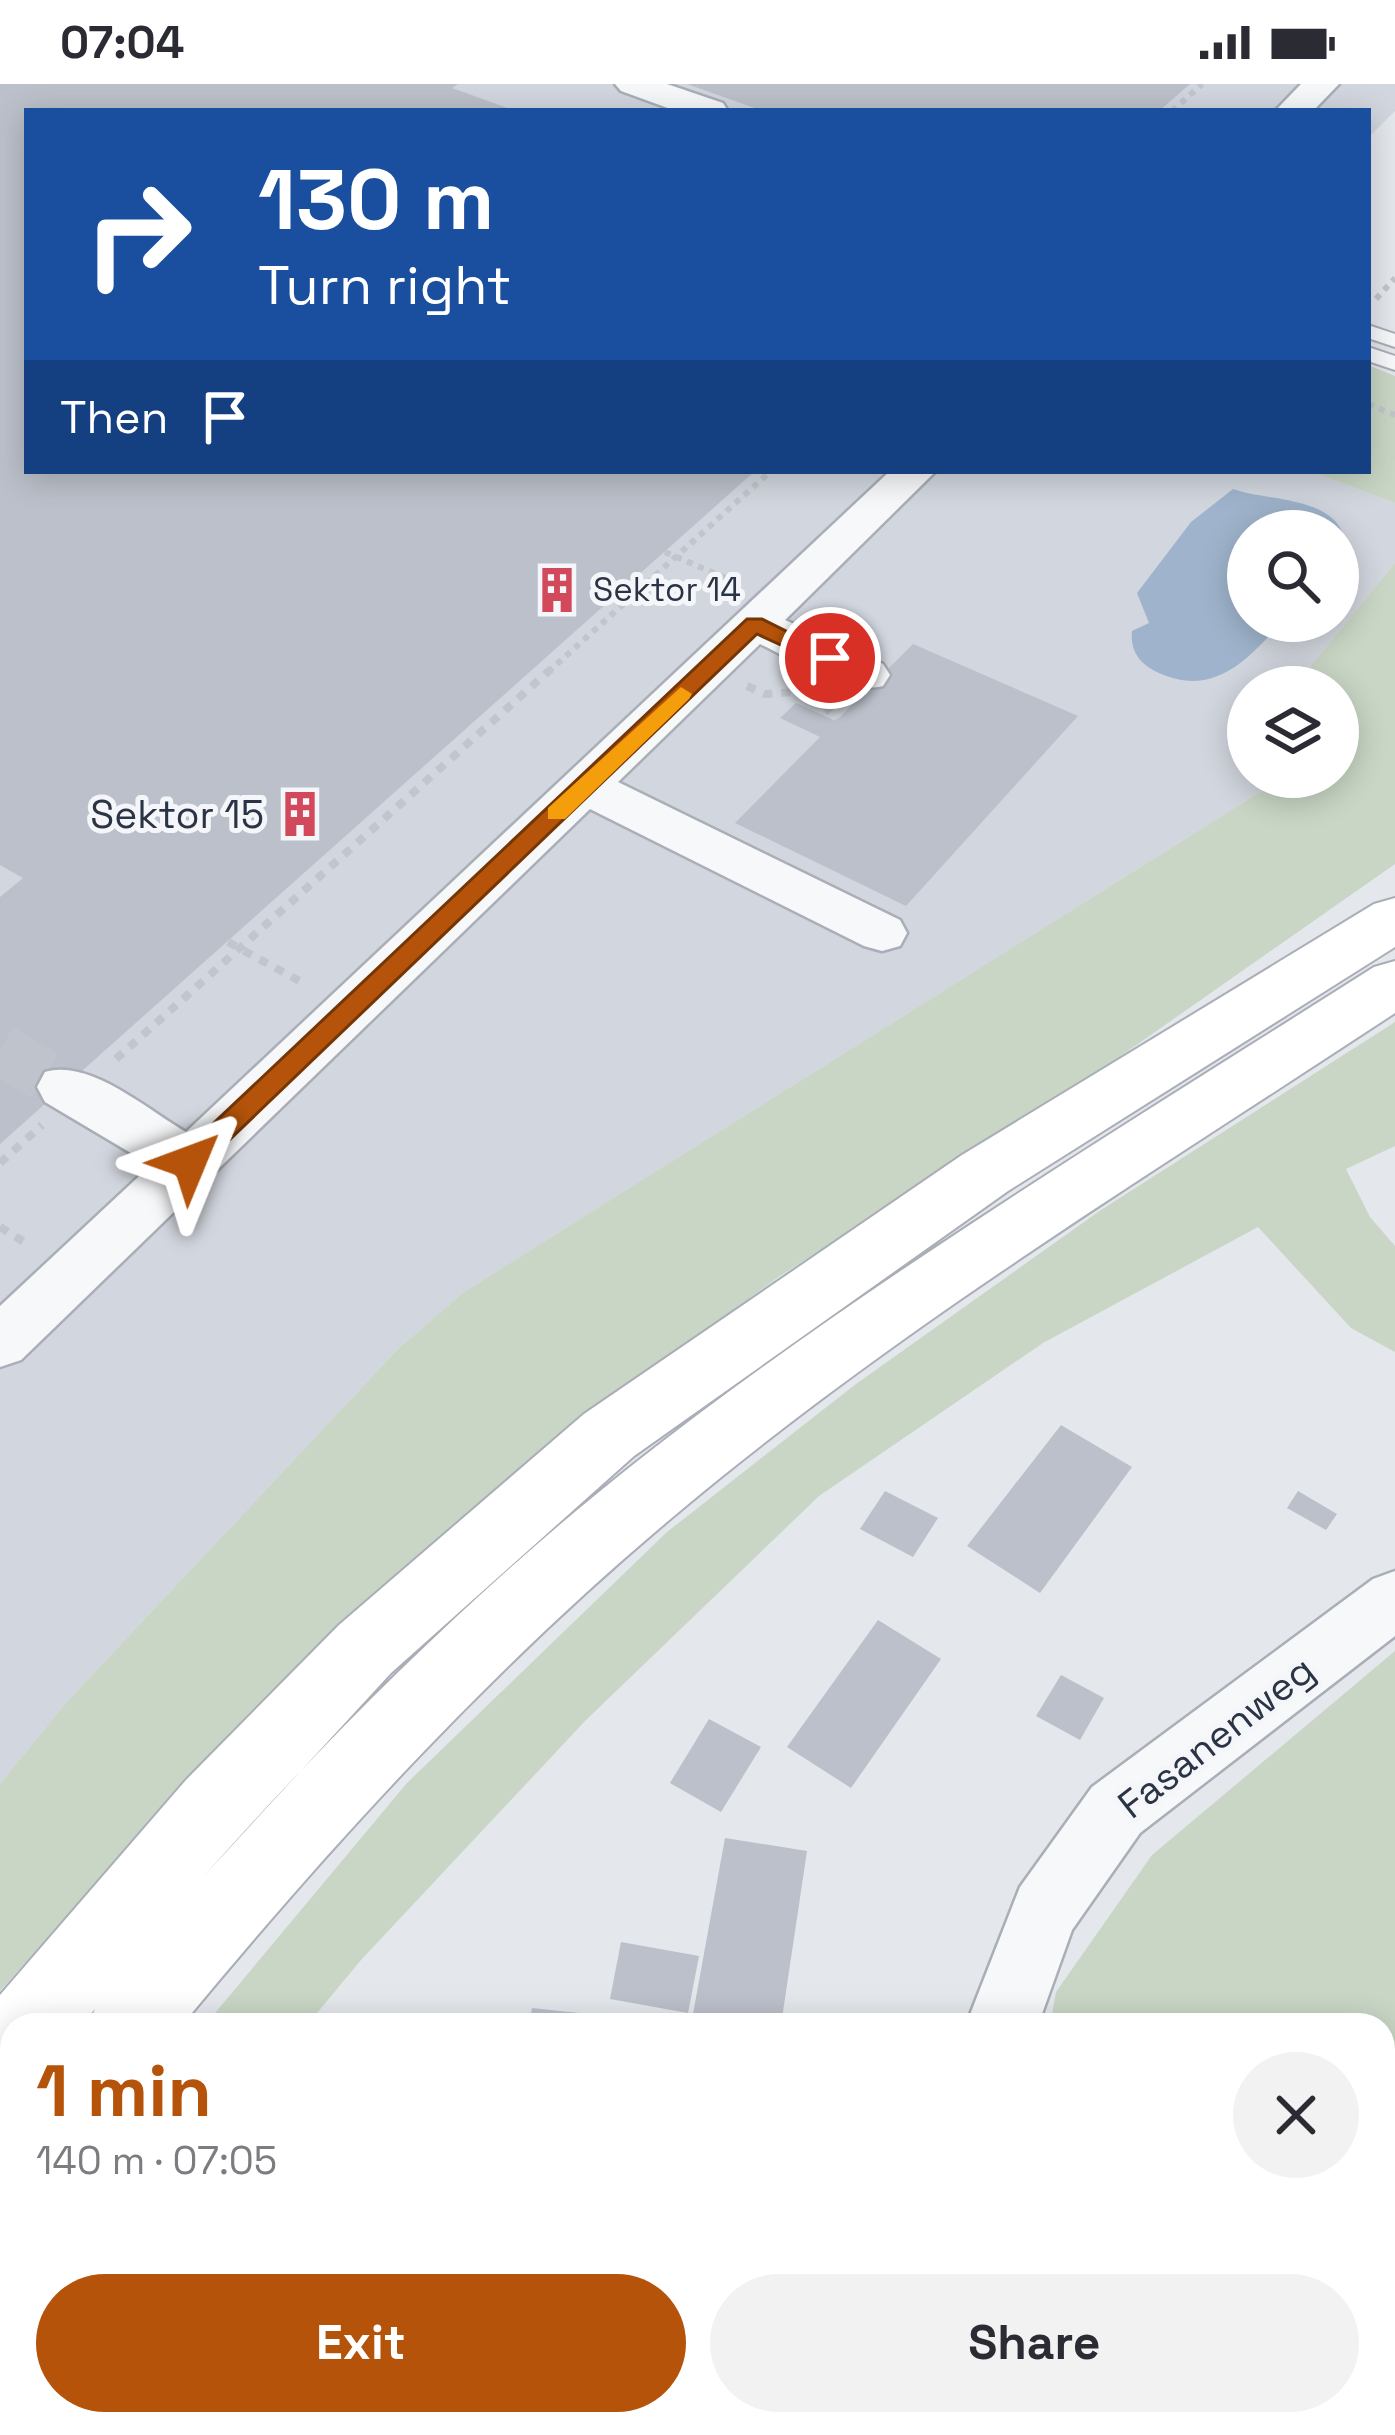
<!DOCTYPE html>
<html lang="en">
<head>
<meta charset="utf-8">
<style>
  :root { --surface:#fff; --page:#f2f2f3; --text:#2b2b33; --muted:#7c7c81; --accent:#b45309 }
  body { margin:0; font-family:"Space Grotesk",sans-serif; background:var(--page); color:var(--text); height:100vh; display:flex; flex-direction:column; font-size:45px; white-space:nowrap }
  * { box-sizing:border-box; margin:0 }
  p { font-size:39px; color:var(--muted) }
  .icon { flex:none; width:66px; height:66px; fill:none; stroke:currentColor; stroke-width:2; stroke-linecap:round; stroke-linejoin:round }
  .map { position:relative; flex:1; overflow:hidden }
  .side { position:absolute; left:0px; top:1929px; width:1395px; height:423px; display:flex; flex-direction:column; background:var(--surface); border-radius:36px 36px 0 0; box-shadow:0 6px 30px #0003 }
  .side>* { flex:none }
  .banner { position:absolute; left:24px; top:24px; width:1347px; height:366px; border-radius:0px; box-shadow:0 6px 30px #0003; background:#1a4fa0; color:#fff; overflow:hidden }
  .tools { position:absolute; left:1227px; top:426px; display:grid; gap:24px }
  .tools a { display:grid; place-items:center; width:132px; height:132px; border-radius:50%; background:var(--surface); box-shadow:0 6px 30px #0003; font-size:60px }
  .pin { position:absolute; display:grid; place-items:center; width:102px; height:102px; color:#fff; margin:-51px; border:6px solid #fff; border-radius:50%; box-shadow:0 3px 12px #0007 }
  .me { position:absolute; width:132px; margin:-66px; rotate:46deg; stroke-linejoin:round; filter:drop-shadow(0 0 9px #0008) }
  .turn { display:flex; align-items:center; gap:42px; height:252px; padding:0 36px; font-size:54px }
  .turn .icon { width:156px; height:156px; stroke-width:2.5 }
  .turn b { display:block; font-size:84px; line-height:102px }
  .then { display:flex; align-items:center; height:114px; padding:0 36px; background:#0003; gap:24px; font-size:45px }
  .round { display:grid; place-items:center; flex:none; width:126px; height:126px; border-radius:63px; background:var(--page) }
  .overview { display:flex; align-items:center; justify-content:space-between; height:204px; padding:0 36px }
  h1 { font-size:72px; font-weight:600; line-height:90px; color:var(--accent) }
  .primary-button { display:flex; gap:24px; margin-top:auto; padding:24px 36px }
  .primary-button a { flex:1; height:138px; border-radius:72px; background:var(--accent); color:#fff; font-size:48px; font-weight:600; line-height:138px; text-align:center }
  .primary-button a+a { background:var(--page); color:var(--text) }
  .status { display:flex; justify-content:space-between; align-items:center; height:84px; padding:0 60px; background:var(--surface); direction:ltr }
  .status svg { height:33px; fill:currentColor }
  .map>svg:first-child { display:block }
  .built { fill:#d2d6de; fill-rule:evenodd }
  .green { fill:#c9d6c5 }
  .water { fill:#9fb4cc }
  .building { fill:#bbc0ca }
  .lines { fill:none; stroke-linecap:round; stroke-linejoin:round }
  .street-tunnel { stroke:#bfc3cb; stroke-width:52; stroke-dasharray:52 27; stroke-linecap:butt }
  .lane-casing { stroke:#a9aeb7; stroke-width:4 }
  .street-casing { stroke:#a9aeb7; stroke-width:5 }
  .secondary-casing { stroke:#a9aeb7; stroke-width:4 }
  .path-far1 { stroke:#c2c5cb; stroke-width:6; stroke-dasharray:6 6; stroke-linecap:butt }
  .path { stroke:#c2c5cb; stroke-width:8; stroke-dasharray:9 9; stroke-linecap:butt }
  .lane { fill:#f7f8fa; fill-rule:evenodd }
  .street { fill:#f7f8fa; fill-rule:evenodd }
  .secondary { fill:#fff; fill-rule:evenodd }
  .route { fill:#b45309; stroke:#753606; stroke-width:3 }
  .slow { fill:#f59e0b }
  .labels { text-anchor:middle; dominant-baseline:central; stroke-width:10; stroke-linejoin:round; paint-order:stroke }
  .far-poi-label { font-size:33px; fill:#2b3445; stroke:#f4f6f9; text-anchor:start }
  .poi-label { font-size:39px; fill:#2b3445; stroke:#f4f6f9; text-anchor:end }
  .street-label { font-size:39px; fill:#2b3445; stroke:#f4f6f9 }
</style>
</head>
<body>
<div class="status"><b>07:04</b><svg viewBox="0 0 49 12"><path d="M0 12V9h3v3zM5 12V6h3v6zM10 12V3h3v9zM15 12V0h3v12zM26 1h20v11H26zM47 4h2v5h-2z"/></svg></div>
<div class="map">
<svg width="1395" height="2351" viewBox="0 0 1395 2351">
  <rect width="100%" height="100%" fill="#e4e7ec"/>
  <path class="built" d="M0,0H1395V27L1368,54V27H27V387H1310L1395,419V479L1305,589V603H1248V693H1284L464,1208L398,1265L64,1621L0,1700ZM1248,447H1338V537H1248Z"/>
  <g class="green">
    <polygon points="1368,281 1395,292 1395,419 1310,387 1368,387"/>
    <polygon points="1395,479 1395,780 1115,976 777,1194 584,1336 410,1481 228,1652 0,1907 0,1700 64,1621 398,1265 464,1208 1284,693 1338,693 1338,603 1305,603 1305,589"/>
    <polygon points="1395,938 1395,1062 1346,1085 1370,1133 1395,1162 1395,1268 1351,1244 1258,1143 1043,1259 819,1412 586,1636 361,1876 307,1941 205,1941 407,1699 667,1448 856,1300 1101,1126"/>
    <polygon points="1395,1567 1395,2351 1103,2351 1098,2340 1383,2340 1383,1941 1050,1941 1056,1908 1152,1771"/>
  </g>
  <path class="water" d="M1233,405C1265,417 1333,412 1344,453L1338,467V447H1248V537H1282C1246,579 1210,616 1153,586C1138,578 1130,565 1132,547L1149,539L1137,509L1191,438Z"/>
  <g class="building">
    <polygon points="0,0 458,0 452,4 513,26 27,27 27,387 755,387 0,1060 0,813 23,794 0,781"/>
    <polygon points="687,0 1190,0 1159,27 763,27"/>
    <polygon points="913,560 1078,632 906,822 735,739 820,653 780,634 796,619 836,637"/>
    <polygon points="1061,1341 1132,1383 1040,1509 967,1462"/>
    <polygon points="885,1407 938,1434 913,1473 860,1445"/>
    <polygon points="1298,1407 1337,1430 1326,1446 1287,1424"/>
    <polygon points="878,1536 941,1575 851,1704 787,1663"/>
    <polygon points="1061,1591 1104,1614 1080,1656 1036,1632"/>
    <polygon points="709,1635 761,1663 721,1728 670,1699"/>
    <polygon points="725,1754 807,1767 781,1941 691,1941"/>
    <polygon points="621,1858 699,1872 688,1929 610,1915"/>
    <polygon points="532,1924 665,1938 665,1941 529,1941"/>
    <polygon points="311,2340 397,2340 384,2351 319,2351"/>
  </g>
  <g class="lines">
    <polyline class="street-tunnel" points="0,965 64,1003"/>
    <defs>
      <g id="lane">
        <polygon points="1368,241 1395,250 1395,263 1368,254"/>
        <polygon points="1368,263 1395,272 1395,286 1368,277"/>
      </g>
      <g id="street">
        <polygon points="615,0 667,0 723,19 728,27 676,27 621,7"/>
        <polygon points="1301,0 1339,0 1313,27 1275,27"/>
        <path d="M890,387H936L785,536L883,580L890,591L883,602C845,612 795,576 760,560L618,698L900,836L907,849L900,862L882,867L864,862L590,725L21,1276L0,1283V1222L151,1081L45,1018L37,1003L45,988C89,974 148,1026 186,1048Z"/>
        <polygon points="1395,1487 1395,1552 1140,1749 1072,1846 1038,1941 966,1941 1020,1803 1092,1703 1373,1495"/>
        <polygon points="216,2340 297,2340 301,2351 220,2351"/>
        <polygon points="1007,2340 1086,2340 1090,2351 1011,2351"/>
      </g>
      <g id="secondary">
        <path d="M1395,814V863L1008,1107L634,1372L391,1589L202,1794C334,1646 478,1503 635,1379C867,1197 1124,1042 1374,883L1395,877V929C1154,1088 902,1241 680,1427C496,1580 334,1757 182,1941H88L95,1925L81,1941H12V1976L0,1971V1911L186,1696L339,1541L584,1330L962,1071L1374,820Z"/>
        <polygon points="12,2038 12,2133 0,2138 0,2043"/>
      </g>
    </defs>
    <use href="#lane" class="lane-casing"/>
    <use href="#street" class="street-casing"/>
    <use href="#secondary" class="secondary-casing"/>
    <g class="path-far1">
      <polyline points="1172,27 1202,0"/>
      <polyline points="1376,215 1395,194"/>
      <polyline points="1368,320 1395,331"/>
      <polyline points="665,468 735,498"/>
      <polyline points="548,588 771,387"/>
    </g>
    <g class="path">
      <polyline points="747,602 765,610 796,608"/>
      <polyline points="825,621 836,637"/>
      <polyline points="228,858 305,900"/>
      <polyline points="116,975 551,585"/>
      <polyline points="0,1079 42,1041"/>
      <polyline points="0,1143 29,1161"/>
    </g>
    <use href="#lane" class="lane"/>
    <use href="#street" class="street"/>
    <use href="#secondary" class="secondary"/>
  </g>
  <polygon class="route" points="747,535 762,535 840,574 822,580 757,550 199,1085 181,1085 181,1070"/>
  <polygon class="slow" points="681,603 692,610 689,615 565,735 548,735 548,724"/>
  <defs>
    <symbol id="building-bare" viewBox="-9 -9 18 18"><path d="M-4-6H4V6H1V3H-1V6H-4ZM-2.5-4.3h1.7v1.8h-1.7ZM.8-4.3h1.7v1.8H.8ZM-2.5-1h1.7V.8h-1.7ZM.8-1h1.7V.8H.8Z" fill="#d1495b" stroke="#f4f6f9" stroke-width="2.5" paint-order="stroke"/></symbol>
  </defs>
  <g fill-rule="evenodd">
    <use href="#building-bare" x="524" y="473" width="66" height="66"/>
    <use href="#building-bare" x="267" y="697" width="66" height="66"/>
  </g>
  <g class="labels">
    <g class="far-poi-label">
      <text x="593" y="506">Sektor 14</text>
    </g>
    <g class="poi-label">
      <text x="264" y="730">Sektor 15</text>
    </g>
    <g class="street-label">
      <text transform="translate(1216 1653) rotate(-38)">Fasanenweg</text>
    </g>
  </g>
</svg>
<div class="tools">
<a><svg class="icon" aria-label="search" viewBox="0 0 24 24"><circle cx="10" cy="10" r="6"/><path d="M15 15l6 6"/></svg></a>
<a><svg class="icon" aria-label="layers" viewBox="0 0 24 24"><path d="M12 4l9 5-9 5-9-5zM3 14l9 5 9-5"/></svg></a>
</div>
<div class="pin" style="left:830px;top:574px;background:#d93025"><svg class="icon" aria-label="arrive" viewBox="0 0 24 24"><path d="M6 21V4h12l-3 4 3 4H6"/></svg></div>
<svg class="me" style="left:190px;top:1078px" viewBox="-20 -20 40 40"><path d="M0-17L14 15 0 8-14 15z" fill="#b45309" stroke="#fff" stroke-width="4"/></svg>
<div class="banner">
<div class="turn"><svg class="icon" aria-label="right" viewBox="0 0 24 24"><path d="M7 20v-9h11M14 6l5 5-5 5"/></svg><div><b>130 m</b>Turn right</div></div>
<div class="then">Then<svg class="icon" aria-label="arrive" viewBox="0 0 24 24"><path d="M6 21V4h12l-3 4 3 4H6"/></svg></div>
</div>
<section class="side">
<div class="overview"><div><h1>1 min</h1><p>140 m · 07:05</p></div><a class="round"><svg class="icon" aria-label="close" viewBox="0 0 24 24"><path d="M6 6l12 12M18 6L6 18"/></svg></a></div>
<div class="primary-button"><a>Exit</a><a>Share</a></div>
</section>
</div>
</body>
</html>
